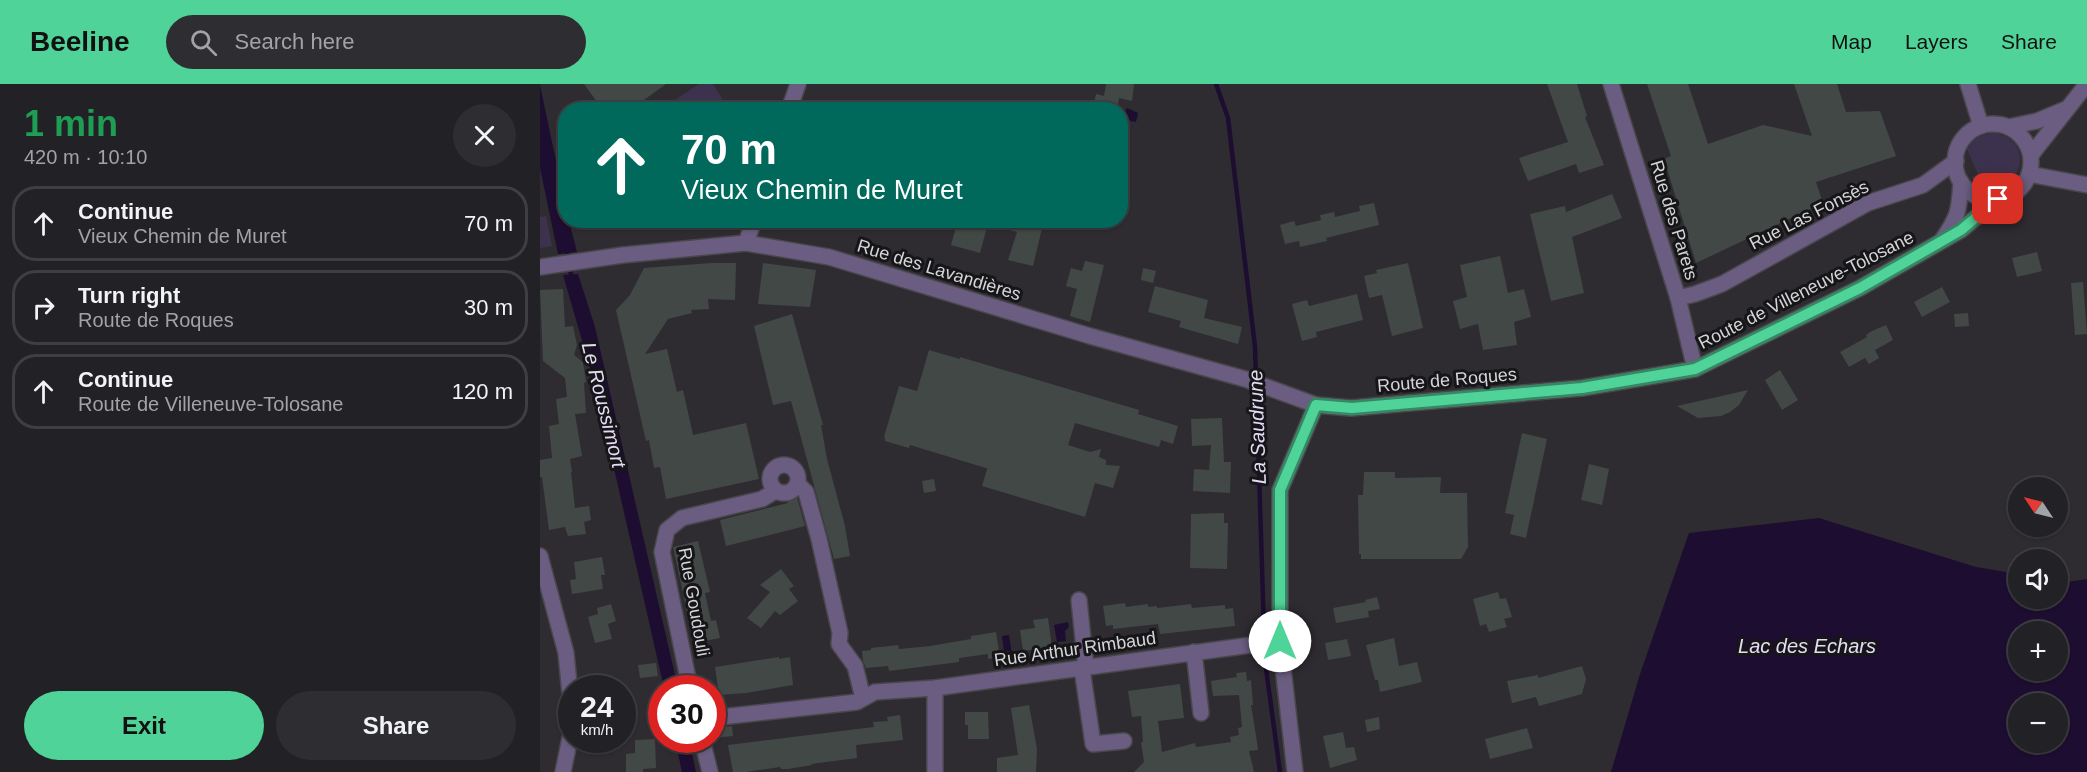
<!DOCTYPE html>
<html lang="en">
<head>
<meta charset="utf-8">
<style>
  :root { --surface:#222125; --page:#2e2e32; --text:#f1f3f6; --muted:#a2a3a7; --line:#3f3e42; --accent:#50d398 }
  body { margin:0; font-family:Arial,sans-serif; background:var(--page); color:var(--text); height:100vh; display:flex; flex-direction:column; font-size:22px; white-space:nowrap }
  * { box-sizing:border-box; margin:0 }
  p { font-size:20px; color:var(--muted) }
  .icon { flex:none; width:33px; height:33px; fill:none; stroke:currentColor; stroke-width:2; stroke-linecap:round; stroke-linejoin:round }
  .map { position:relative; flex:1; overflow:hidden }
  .side { display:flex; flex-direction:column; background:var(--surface); width:540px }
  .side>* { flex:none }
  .hud { position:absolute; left:18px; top:18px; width:570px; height:126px; border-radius:24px; box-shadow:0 2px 4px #0004,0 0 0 2px var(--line); background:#00695c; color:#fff; overflow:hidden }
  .needle { width:39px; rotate:305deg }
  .controls { position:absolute; left:1468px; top:393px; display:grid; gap:12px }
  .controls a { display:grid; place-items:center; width:60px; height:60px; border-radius:50%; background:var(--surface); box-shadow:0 2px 4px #0004,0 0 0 2px var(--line); font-size:30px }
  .speed { position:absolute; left:18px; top:591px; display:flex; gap:12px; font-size:30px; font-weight:700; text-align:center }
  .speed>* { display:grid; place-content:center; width:78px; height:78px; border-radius:50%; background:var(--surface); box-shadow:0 2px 4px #0004,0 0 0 2px var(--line); line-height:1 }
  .speed small { font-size:15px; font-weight:400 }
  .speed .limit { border:9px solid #d22; background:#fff; color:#111 }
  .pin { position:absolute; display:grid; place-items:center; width:51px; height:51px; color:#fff; margin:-26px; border-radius:12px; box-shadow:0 3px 9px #0006 }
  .me { position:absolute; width:66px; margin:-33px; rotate:0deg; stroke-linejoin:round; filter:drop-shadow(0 0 4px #0008) }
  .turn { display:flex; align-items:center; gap:21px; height:126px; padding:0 24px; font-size:27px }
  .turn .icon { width:78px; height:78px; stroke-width:2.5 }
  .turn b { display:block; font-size:42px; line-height:51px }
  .round { display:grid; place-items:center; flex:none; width:63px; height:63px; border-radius:32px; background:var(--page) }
  .summary { display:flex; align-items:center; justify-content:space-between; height:102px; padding:0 24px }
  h1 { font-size:36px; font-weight:600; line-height:45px; color:#1e9e55 }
  .primary-button { display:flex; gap:12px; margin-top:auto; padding:12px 24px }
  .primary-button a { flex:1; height:69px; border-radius:36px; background:var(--accent); color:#111; font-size:24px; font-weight:600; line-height:69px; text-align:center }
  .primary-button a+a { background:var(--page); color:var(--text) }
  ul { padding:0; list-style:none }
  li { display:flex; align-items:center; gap:18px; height:75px; margin:0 12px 9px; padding:0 12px; border:3px solid var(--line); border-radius:24px }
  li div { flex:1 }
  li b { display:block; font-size:22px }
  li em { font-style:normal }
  header { display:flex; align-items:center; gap:36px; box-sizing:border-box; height:84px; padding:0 30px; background:var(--accent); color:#111 }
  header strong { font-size:28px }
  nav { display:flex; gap:33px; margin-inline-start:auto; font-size:21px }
  .search { width:420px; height:54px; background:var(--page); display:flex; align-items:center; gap:15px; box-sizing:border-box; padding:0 21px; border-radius:33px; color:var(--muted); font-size:22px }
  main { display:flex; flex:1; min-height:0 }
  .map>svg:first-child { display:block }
  .green { fill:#3c324d }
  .water { fill:#1d0d31; fill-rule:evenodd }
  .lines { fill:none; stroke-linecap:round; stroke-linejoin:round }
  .stream { stroke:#1d0d31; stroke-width:4.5 }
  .building { fill:#424845 }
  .minor-casing { stroke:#49474c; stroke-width:18 }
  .tertiary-casing { stroke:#49474c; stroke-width:18 }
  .minor { stroke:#6a5d81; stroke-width:15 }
  .tertiary { stroke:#6a5d81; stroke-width:15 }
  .route-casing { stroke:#348963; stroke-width:15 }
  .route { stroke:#50d398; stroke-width:10 }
  .labels { text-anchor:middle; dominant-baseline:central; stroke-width:6; stroke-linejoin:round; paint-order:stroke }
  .street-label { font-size:18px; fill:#d5d4d8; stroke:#161517 }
  .water-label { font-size:20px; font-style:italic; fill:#e5dbf7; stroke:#161517 }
</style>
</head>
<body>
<header>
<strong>Beeline</strong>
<div class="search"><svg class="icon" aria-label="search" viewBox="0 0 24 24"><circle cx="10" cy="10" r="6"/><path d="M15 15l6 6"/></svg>Search here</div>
<nav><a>Map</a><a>Layers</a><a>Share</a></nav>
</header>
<main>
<section class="side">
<div class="summary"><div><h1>1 min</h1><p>420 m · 10:10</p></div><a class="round"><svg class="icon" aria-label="close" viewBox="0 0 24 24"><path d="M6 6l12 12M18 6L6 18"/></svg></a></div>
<ul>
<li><svg class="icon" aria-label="ahead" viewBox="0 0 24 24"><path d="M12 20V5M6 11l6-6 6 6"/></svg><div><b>Continue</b><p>Vieux Chemin de Muret</p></div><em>70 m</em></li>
<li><svg class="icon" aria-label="right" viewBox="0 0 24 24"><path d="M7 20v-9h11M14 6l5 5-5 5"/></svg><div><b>Turn right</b><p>Route de Roques</p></div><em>30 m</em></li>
<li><svg class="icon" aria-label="ahead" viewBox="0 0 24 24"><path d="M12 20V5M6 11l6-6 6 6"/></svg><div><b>Continue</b><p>Route de Villeneuve-Tolosane</p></div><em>120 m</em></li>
</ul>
<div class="primary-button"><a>Exit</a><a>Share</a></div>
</section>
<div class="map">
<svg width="1547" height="688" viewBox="0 0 1547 688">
  <rect width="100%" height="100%" fill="#2e2c31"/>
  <g class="green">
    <polygon points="159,0 173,0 183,16 169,25 121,25"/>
    <path d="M1454,49C1508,60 1467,131 1431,93L1438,90L1427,65C1434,54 1442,50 1454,49Z"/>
    <polygon points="6,132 12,162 0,164 0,133"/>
  </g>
  <g class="water">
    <polygon points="0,1 25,120 26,136 29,137 37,168 18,170 0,84"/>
    <polygon points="587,24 598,29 596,38 581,35 581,25 586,26"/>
    <polygon points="38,190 55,243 138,604 124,604 55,301 23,191"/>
    <path d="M1279,434L1436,483L1479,490V514H1518V497L1527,498L1547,495V688H1071L1100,590L1149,449ZM1479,548H1518V586H1479ZM1479,620H1518V658H1479Z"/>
    <polygon points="528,538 529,543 525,547 526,557 517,558 514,541"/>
    <polygon points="469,551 472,570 470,571 469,567 464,568 462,552"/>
    <polygon points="569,553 576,557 585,556 586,564 574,565 565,560"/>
    <polygon points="135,656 149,656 156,688 142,688"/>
  </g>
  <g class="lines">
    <g class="stream">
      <polyline points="676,0 688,34 715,263 725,577 740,688"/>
      <polyline points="26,163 32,196"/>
    </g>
  </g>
  <g class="building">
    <polygon points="44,0 126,0 90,26 63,26"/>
    <polygon points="566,0 594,0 592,17 579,14 577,26 553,26 556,10 564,12"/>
    <polygon points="1007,0 1037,0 1047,32 1045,33 1064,81 1039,89 1036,80 988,97 979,74 1028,58"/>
    <polygon points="1107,0 1148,0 1168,60 1223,41 1272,52 1254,0 1297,0 1306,28 1340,27 1356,72 1276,98 1283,119 1156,179 1124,75 1131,72"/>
    <polygon points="1072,110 1082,134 1032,153 1044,209 1011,217 990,130 1025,122 1026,128"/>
    <polygon points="834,119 839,141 786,154 787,157 760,163 759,157 745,160 740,141 754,137 756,142 781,136 780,131 794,128 795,133 820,127 819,122"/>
    <polygon points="418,136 447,143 440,169 411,161"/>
    <polygon points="451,136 504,136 493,182 468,176 477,148 450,141"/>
    <polygon points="1497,168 1502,187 1477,193 1472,174"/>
    <polygon points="960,172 968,209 984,205 991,233 974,238 977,261 943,266 938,240 920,245 913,217 927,213 920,181"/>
    <polygon points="545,177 564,181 550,238 530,232 537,205 526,202 531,184 542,187"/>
    <polygon points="172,179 196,179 195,216 168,215 169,225 151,226 152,229 128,235 105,270 127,265 137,308 143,306 153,351 206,339 219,395 126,415 120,383 114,384 109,356 106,357 76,226 90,211 104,184"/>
    <polygon points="223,179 276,186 270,223 218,220"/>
    <polygon points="868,179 883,244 852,252 842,211 829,214 824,192 837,189 836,186"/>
    <polygon points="603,184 616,187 613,199 601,196"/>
    <polygon points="1543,198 1547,250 1535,251 1531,199"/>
    <polygon points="615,202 668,216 664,234 702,243 698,260 639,243 641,237 608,228"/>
    <polygon points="1402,203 1410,218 1382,233 1374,218"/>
    <polygon points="23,205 25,243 33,242 37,261 34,271 43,278 46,298 44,299 46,329 35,330 42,372 30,375 32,388 31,388 35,424 49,422 51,436 44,438 46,450 28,452 25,443 9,446 2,393 0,393 0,376 12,374 9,342 19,340 16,315 27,313 25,294 3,277 0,206"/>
    <polygon points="817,210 823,236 776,248 777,253 762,257 752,220 767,216 769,222"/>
    <polygon points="1428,229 1429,242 1415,243 1414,230"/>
    <polygon points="252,230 283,341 281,341 287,375 305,442 310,472 294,475 251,317 233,321 214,242"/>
    <polygon points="1346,241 1353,256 1335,266 1339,274 1329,280 1325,274 1309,283 1300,268 1327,253 1326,251 1332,247"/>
    <polygon points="389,266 420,275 420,273 599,326 598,330 638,342 633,360 621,356 619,363 535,339 528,361 550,368 561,365 559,373 566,376 566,381 580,382 573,404 555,399 545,433 442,402 447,385 449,385 370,361 369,364 345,357 345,354 344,353 359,302 377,307"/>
    <polygon points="1240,286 1258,316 1242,326 1225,296"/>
    <polygon points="1208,306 1199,321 1190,328 1181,332 1158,334 1137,322"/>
    <polygon points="682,334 684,378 691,378 690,409 653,407 654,385 669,386 671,361 652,362 651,335"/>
    <polygon points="982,349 1007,355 986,454 970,450 974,431 965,429"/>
    <polygon points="1049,380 1069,385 1062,421 1041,416"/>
    <polygon points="824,388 855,388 855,394 901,393 900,409 927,409 928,463 921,475 821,475 821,470 819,470 818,411 823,411"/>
    <polygon points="394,395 396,407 384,409 382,397"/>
    <polygon points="255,411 257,413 265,442 186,462 180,436 248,419 246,413"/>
    <polygon points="684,429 684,439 688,439 687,485 650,484 651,430"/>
    <polygon points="158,457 170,508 165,509 171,537 176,536 180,554 154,559 133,463"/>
    <polygon points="62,473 65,491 61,491 63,505 32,510 30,496 36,495 34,478"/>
    <polygon points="241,485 254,502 249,505 258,517 240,531 235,527 221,544 207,534 230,508 220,501"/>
    <polygon points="958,508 960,515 966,514 972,533 964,535 967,543 949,548 946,540 940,542 933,515"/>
    <polygon points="837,513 840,525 828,527 827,521 829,533 796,539 793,524 826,518 825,516"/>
    <polygon points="585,519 586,523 608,520 608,523 617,522 617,524 651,520 652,524 685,521 685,525 693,524 695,542 620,550 618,540 573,545 573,541 566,542 563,522"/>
    <polygon points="71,520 76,537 68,540 72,555 55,559 48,533 58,530 57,524"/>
    <polygon points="508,534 512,563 483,567 480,546 495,544 493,536"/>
    <polygon points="456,548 460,573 448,575 448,570 419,574 419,578 349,587 348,582 326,584 323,577 322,567 331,566 331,564 358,561 359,565 390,562 431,555 431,552"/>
    <polygon points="854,554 859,582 877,578 882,598 840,608 838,596 835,596 826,561"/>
    <polygon points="807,555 811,572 788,576 785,559"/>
    <polygon points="239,573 239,575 250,573 253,601 206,609 179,611 175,583"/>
    <polygon points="116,579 118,592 100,594 98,581"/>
    <polygon points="1042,582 1046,595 1042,610 999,622 996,613 972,619 967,597 998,591 998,594"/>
    <polygon points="706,588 707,597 711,596 713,621 711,621 717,658 718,666 709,667 714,688 594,688 604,678 601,658 603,658 601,632 592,633 588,607 640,600 644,634 618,637 622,668 655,659 656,663 691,658 690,653 699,651 698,644 702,643 699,611 673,612 671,597 697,593 696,589"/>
    <polygon points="489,621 497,665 496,688 457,688 457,674 478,671 471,624"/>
    <polygon points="425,628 448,628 449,655 428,655 428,641 425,641"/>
    <polygon points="360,631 363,656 316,661 317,674 271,680 272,681 248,685 241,685 240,683 206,688 193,688 188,661 334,643 333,638 348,637 347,633"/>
    <polygon points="839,633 840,645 827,648 825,636"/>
    <polygon points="192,642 193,652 175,654 173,644"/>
    <polygon points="987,644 993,664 950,675 945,655"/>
    <polygon points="803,648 806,664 814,663 817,676 790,684 783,652"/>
    <polygon points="115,655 116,684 103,685 103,688 86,688 86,670 95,669 95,656"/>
  </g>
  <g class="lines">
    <defs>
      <g id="minor">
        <polyline points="1071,0 1138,214 1155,285"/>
        <polyline points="1428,0 1441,42"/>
        <polyline points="1489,90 1547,101"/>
        <polyline points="1138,214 1155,210 1182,200 1328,119 1383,101 1416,77"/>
        <circle cx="244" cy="395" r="14"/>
        <polyline points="258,400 266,408 279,455 300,549 299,560 315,582 323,614"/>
        <polyline points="0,472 26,569 32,630"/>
        <polyline points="539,516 546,584"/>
        <polyline points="654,568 661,629"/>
        <polyline points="542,585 553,660 584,657"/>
        <polyline points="150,604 122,468 127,446 142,434 222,415 235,407"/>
        <polyline points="395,604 395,688"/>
        <polyline points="172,634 317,618 335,608 395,604 740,557"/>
        <polyline points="162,656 170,688"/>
        <polyline points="23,688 32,644"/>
        <polyline points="755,688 740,557 740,406 776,321"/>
      </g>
      <g id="tertiary">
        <polyline points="249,26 258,0"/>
        <circle cx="1453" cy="78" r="38"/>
        <polyline points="1468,43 1497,37 1526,25"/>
        <polyline points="1491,71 1547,0"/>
        <path d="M1402,156C1419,132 1419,126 1421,98"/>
        <polyline points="206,159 214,136"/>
        <polyline points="0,183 83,171 206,159 289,173 550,252 705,295 776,321 811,324 1042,304 1155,285 1320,204 1421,146 1458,115"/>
      </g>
    </defs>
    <use href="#minor" class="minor-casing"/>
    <use href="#tertiary" class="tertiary-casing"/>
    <use href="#minor" class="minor"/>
    <use href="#tertiary" class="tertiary"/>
  </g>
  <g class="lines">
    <defs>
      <polyline id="route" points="740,557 740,406 776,321 812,324 1042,304 1155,285 1320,204 1421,146 1458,115"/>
    </defs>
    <use href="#route" class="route-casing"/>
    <use href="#route" class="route"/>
  </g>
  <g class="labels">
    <g class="street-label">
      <text transform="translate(1269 131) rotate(-27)">Rue Las Fonsès</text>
      <text transform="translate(1134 136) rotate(73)">Rue des Parets</text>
      <text transform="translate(399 186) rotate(17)">Rue des Lavandières</text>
      <text transform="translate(1266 206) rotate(-27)">Route de Villeneuve-Tolosane</text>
      <text transform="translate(907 296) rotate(-5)">Route de Roques</text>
      <text transform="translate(154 518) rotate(80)">Rue Goudouli</text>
      <text transform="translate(535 565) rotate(-8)">Rue Arthur Rimbaud</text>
    </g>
    <g class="water-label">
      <text transform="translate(64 321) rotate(76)">Le Roussimort</text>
      <text transform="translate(717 343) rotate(-92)">La Saudrune</text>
      <text x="1267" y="562">Lac des Echars</text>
    </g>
  </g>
</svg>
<div class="controls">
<a><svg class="needle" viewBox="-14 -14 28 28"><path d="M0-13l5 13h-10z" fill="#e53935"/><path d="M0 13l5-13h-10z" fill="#a2a3a7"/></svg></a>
<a><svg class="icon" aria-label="sound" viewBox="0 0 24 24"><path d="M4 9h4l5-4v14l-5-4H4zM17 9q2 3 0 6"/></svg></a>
<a>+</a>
<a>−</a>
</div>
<div class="speed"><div>24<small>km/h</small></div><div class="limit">30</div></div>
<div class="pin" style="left:1458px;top:115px;background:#d93025"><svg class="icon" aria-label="arrive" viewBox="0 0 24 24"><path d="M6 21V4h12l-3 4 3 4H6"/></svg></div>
<svg class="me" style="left:740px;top:557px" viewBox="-20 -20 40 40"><circle r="19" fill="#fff"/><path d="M0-13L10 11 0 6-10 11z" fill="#50d398"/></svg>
<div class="hud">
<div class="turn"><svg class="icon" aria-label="ahead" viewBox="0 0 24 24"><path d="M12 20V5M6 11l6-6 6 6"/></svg><div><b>70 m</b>Vieux Chemin de Muret</div></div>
</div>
</div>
</main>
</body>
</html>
